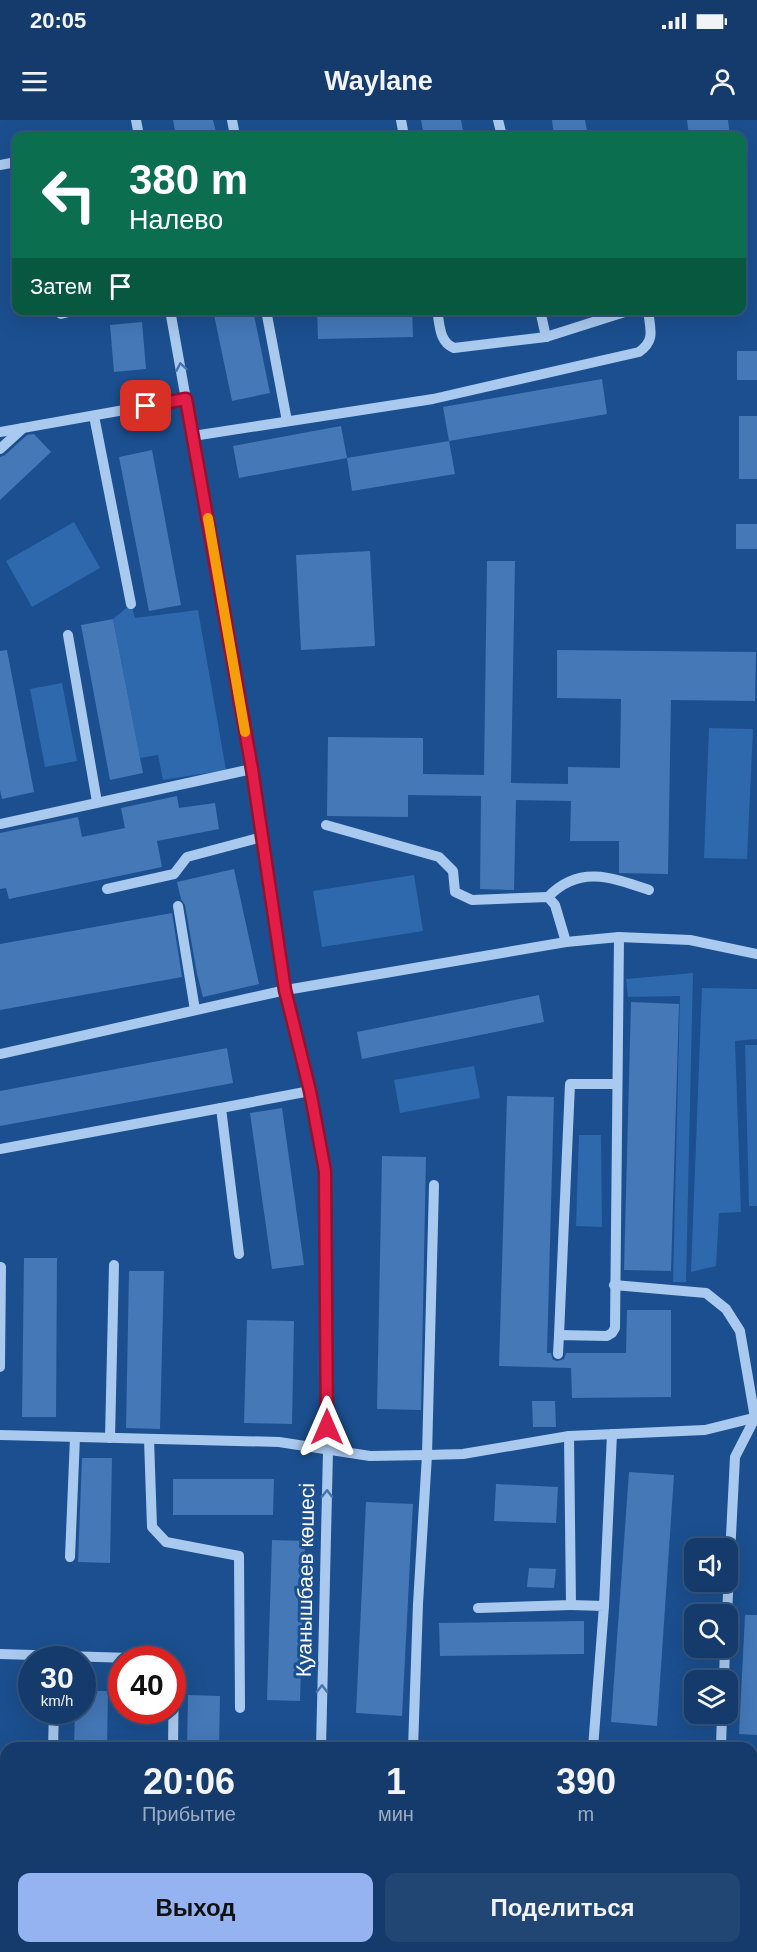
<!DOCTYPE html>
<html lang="ru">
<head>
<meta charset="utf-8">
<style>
  :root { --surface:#143b6b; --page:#214673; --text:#f1f3f6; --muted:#9dadc1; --line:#33557e; --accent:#95b2f1 }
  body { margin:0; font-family:Arial,sans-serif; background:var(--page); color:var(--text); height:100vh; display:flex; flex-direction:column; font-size:22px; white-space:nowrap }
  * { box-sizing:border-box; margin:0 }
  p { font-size:20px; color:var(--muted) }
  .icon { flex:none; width:33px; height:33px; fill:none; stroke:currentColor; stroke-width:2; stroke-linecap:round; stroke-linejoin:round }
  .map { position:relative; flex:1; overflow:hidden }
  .sheet { position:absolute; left:0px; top:1622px; width:758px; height:212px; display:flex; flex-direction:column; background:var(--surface); border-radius:18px 18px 0 0; box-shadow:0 6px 24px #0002,0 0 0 2px var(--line) }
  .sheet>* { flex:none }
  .top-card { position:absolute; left:12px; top:12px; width:734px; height:183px; border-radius:12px; box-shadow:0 6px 24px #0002,0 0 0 2px var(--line); background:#0b6e4f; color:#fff; overflow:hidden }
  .tools { position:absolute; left:684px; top:1418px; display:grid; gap:12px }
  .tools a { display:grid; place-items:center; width:54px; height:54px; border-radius:12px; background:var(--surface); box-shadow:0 6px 24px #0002,0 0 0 2px var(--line); font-size:30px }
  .speed { position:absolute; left:18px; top:1526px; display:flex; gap:12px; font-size:30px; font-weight:700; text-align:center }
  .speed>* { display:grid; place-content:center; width:78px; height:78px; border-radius:50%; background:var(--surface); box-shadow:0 6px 24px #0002,0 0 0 2px var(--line); line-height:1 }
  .speed small { font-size:15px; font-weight:400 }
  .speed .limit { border:9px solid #d22; background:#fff; color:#111 }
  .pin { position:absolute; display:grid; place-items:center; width:51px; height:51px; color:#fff; margin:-26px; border-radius:12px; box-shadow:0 3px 9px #0006 }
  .me { position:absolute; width:66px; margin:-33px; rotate:0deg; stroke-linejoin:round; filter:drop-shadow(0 0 4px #0008) }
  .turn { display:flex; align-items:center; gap:21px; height:126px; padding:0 18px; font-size:27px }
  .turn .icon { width:78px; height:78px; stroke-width:2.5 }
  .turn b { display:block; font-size:42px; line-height:51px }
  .then { display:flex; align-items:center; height:57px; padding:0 18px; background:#0003; gap:12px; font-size:22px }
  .eta { display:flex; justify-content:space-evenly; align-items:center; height:102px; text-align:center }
  .eta b { font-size:36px; font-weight:700; line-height:42px }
  .cta { display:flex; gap:12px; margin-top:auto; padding:12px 18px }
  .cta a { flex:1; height:69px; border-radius:12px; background:var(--accent); color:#111; font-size:24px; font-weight:700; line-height:69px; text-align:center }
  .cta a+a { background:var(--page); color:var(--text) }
  .status { display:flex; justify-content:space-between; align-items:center; height:42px; padding:0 30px; background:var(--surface); direction:ltr }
  .status svg { height:16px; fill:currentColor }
  header { display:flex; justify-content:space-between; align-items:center; height:78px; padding:0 18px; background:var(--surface); font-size:27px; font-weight:700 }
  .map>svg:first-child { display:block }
  .green { fill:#2e69ad }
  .building { fill:#4478b7 }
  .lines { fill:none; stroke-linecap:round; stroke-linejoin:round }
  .minor { stroke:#a9c9ee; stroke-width:10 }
  .major { stroke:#f0f6ff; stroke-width:15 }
  .oneway { stroke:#4674ac }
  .route-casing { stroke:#92132f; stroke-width:15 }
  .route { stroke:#e11d48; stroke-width:10 }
  .slow { stroke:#f59e0b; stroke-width:10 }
  .labels { text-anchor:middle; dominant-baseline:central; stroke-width:6; stroke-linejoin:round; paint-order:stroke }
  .street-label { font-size:21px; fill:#fff; stroke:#1b4f8f }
</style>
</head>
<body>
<div class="status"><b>20:05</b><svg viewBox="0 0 49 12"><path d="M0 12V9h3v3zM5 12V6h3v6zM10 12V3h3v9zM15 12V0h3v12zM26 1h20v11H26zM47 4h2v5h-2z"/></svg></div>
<header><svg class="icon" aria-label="menu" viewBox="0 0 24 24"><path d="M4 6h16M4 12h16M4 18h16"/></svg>Waylane<svg class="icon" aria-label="person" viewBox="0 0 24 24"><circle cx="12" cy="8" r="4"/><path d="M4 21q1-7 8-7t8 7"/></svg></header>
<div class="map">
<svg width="757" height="1832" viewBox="0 0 757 1832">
  <rect width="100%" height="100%" fill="#1b4f8f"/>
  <g class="green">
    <polygon points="74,402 100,448 32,487 6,441"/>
    <polygon points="131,484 135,498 198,490 226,650 163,660 158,635 140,638 113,499"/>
    <polygon points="62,563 77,641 45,647 30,569"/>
    <polygon points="709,608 753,609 747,739 704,738"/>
    <polygon points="414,755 423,811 322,827 313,771"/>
    <polygon points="693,853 686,1162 673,1162 680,876 628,877 626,859"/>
    <polygon points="702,868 757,869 757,919 735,921 741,1092 719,1093 716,1146 691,1152"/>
    <polygon points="745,925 757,925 757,1086 749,1086"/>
    <polygon points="474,946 480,978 400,993 394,960"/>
    <polygon points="579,1015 601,1015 602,1107 576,1106"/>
  </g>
  <g class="building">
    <polygon points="173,0 213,0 217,16 176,16"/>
    <polygon points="421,0 461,0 464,16 424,16"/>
    <polygon points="552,0 585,0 588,16 554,16"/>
    <polygon points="687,0 728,0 730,16 689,16"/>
    <polygon points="213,190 253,190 270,273 232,281"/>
    <polygon points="317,190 412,190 413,217 318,219"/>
    <polygon points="142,202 146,249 114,252 110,205"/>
    <rect x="737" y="231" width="20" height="29"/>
    <polygon points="602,259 607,294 449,321 443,287"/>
    <rect x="739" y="296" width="18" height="63"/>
    <polygon points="341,306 347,338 239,358 233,326"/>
    <polygon points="34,314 51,332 0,380 0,337 5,335 27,315"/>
    <polygon points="449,321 455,354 352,371 347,338"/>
    <polygon points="152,330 181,485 149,491 119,337"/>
    <rect x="736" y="404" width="21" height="25"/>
    <polygon points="370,431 375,526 301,530 296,435"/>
    <polygon points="487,441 515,441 511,663 568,664 568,647 620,648 621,579 557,578 557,530 756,532 755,581 671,580 668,754 619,753 619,721 570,721 571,681 516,680 514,770 480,769 481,676 408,675 408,697 327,696 328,617 423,618 423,654 484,655"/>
    <polygon points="113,499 143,653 110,660 81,505"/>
    <polygon points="7,530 34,672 2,679 0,670 0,531"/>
    <polygon points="177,676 179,688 215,683 219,709 157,721 162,747 9,779 6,768 0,769 0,713 78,697 82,717 125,708 121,688"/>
    <polygon points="234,749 259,864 203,877 197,854 185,785 181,779 177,762"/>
    <polygon points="172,793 182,857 0,890 0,824"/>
    <polygon points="539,875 544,902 362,939 357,912"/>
    <polygon points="631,882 679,884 671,1151 624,1150"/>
    <polygon points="227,928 233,963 0,1006 0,971"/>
    <polygon points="507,976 554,977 547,1233 551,1233 553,1240 558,1241 564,1239 566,1233 626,1233 627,1190 671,1190 671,1277 572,1278 571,1248 499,1246"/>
    <polygon points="282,988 304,1145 272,1149 250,993"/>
    <polygon points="382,1036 426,1037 421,1290 377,1289"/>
    <polygon points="24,1138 57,1138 56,1297 22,1297"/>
    <polygon points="129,1151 164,1151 160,1309 126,1308"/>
    <polygon points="247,1200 294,1201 292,1304 244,1303"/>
    <polygon points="532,1281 555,1281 556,1307 533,1307"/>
    <polygon points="82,1338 112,1338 110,1443 78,1442"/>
    <polygon points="629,1352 674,1355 657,1606 611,1602"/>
    <polygon points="173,1359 274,1359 273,1395 173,1395"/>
    <polygon points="496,1364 558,1367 556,1403 494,1401"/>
    <polygon points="366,1382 413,1384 402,1596 356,1593"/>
    <polygon points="272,1420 305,1421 300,1581 267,1580"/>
    <polygon points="529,1448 556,1449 554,1468 527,1467"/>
    <polygon points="745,1495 757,1495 757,1615 739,1614"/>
    <polygon points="584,1501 584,1534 440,1536 439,1503"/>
    <polygon points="82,1571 108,1571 107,1628 74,1628 75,1590 82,1590"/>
    <polygon points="188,1575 220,1576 219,1628 187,1628"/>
  </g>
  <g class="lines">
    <g class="minor">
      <polyline points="136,0 139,16"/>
      <polyline points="232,0 235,16"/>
      <polyline points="401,0 404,16"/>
      <polyline points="498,0 502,16"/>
      <polyline points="0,45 16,42"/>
      <polyline points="60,190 61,194 76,190"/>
      <polyline points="170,190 252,649 286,870 310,971 325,1051 328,1331 321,1628"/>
      <polyline points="266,190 287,301"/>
      <path d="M437,190C440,205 439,222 454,228L546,217L631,190"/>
      <polyline points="540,190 546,217"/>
      <polyline points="94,296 131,484"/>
      <polyline points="0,312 186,279"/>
      <path d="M193,316L433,279L639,232C656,220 650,209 648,190"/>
      <polyline points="0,329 23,308"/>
      <polyline points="68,515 97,682"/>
      <polyline points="0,704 252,649"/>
      <polyline points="326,705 439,737 453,751 455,772 472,780 548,777 555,785 566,822"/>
      <polyline points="107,769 174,754 187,737 262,717"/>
      <path d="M548,777C579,745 611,757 649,770"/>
      <polyline points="178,786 195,890"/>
      <polyline points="0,934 286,870 566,822 619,817 690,820 757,834"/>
      <polyline points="0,1029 221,988"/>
      <polyline points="239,1134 221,988 310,971"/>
      <polyline points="614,1165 706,1173 726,1189 740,1211 755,1298 735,1337 727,1494"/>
      <polyline points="559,1215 570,964 617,964"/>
      <polyline points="558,1234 559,1215 607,1216 612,1213 615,1208 619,817"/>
      <polyline points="0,1247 1,1147"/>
      <polyline points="0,1315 279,1322 370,1336 427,1335 463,1334 569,1316 705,1310 757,1297"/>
      <polyline points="110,1318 114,1145"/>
      <polyline points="149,1319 152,1407 166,1422 239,1436 240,1588"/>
      <polyline points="70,1437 75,1317"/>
      <polyline points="571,1485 604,1486 593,1628"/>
      <polyline points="604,1486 612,1314"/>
      <polyline points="478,1488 571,1485 569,1316"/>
      <polyline points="0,1534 163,1539"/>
      <polyline points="172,1547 174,1549 173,1628"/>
      <polyline points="724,1560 725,1527"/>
      <polyline points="53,1628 54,1590"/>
      <polyline points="413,1628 418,1484 427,1335 434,1065"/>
      <polyline points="721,1628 722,1593"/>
      <polyline points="752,1636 757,1636"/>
      <polyline points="578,1827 578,1832"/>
      <polyline points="379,1832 379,1827"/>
    </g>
    <g class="major">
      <polyline points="0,1790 6,1790"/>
      <polyline points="752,1802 757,1802"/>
    </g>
  </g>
  <defs><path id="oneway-chevron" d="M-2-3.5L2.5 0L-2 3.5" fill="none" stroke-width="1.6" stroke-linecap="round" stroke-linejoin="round" transform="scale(1.5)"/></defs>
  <g class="oneway">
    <use href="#oneway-chevron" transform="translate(181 247) rotate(-100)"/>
    <use href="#oneway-chevron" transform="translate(327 1374) rotate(-89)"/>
    <use href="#oneway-chevron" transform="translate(322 1569) rotate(-89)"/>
  </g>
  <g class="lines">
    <defs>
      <polyline id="route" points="146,286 186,279 252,649 285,870 310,971 325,1051 327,1307"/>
    </defs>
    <use href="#route" class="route-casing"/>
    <use href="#route" class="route"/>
    <polyline class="slow" points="208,398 245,612"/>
  </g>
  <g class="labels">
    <g class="street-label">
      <text transform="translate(305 1460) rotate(-89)">Қуанышбаев көшесі</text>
    </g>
  </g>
</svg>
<div class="tools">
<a><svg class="icon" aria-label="sound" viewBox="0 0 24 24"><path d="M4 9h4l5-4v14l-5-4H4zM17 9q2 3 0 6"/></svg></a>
<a><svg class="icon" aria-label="search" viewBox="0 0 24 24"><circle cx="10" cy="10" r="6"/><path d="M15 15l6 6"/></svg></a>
<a><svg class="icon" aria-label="layers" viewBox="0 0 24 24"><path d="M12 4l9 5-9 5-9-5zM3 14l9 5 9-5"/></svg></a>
</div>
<div class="speed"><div>30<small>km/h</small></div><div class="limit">40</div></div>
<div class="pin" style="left:146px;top:286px;background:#d93025"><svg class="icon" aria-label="arrive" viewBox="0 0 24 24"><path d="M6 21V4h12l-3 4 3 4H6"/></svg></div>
<svg class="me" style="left:327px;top:1307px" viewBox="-20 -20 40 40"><path d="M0-17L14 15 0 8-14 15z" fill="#e11d48" stroke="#fff" stroke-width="4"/></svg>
<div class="top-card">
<div class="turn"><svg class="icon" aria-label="left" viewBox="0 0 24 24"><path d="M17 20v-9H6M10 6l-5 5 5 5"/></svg><div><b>380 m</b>Налево</div></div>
<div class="then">Затем<svg class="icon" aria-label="arrive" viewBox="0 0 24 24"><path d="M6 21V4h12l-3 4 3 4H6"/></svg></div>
</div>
<section class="sheet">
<div class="eta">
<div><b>20:06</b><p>Прибытие</p></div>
<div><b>1</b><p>мин</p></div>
<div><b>390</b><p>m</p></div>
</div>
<div class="cta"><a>Выход</a><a>Поделиться</a></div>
</section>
</div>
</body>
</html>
